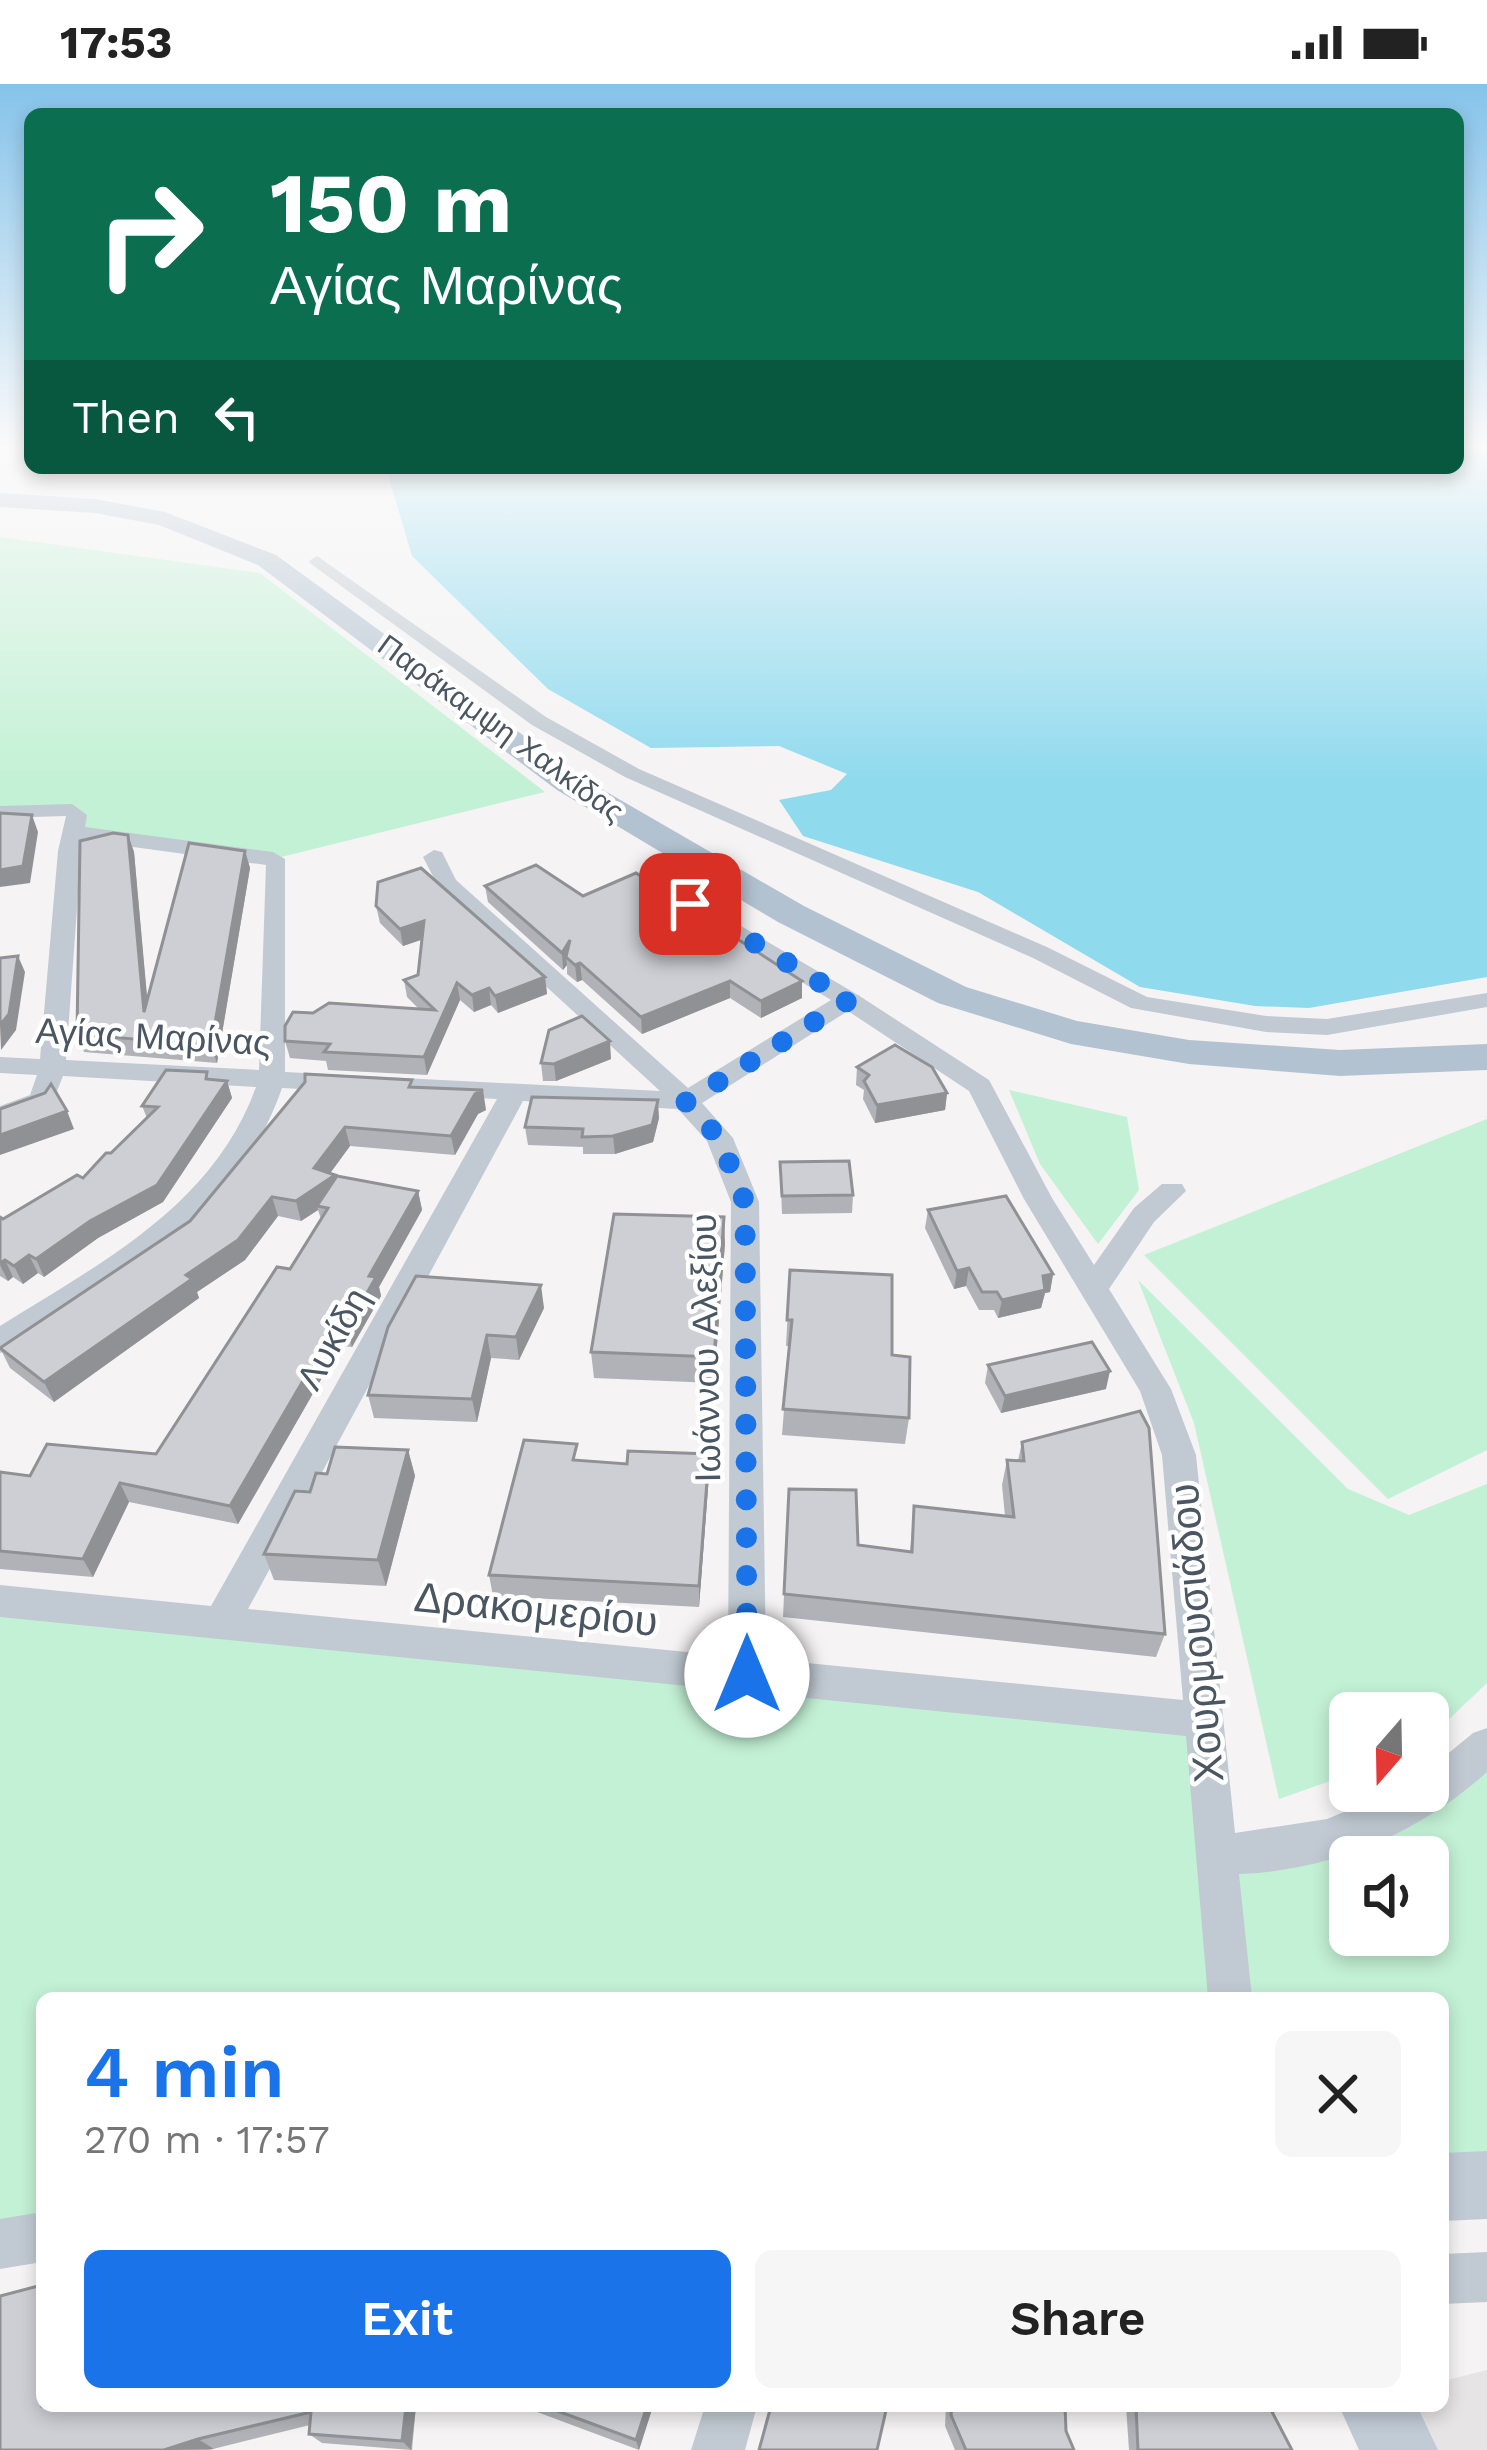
<!DOCTYPE html>
<html lang="en">
<head>
<meta charset="utf-8">
<style>
  :root { --surface:#fff; --page:#f6f6f6; --text:#222; --muted:#767676; --accent:#1a73e8 }
  body { margin:0; font-family:"Work Sans",sans-serif; background:var(--page); color:var(--text); height:100vh; display:flex; flex-direction:column; font-size:45px; white-space:nowrap }
  * { box-sizing:border-box; margin:0 }
  p { font-size:39px; color:var(--muted) }
  .icon { flex:none; width:66px; height:66px; fill:none; stroke:currentColor; stroke-width:2; stroke-linecap:round; stroke-linejoin:round }
  .map { position:relative; flex:1; overflow:hidden }
  .sheet { position:absolute; left:36px; top:1908px; width:1413px; height:420px; display:flex; flex-direction:column; background:var(--surface); border-radius:18px; box-shadow:0 6px 18px #0003 }
  .sheet>* { flex:none }
  .hud { position:absolute; left:24px; top:24px; width:1440px; height:366px; border-radius:18px; box-shadow:0 6px 18px #0003; background:#0b6e4f; color:#fff; overflow:hidden }
  .needle { width:78px; rotate:200deg }
  .fabs { position:absolute; left:1329px; top:1608px; display:grid; gap:24px }
  .fabs a { display:grid; place-items:center; width:120px; height:120px; border-radius:18px; background:var(--surface); box-shadow:0 6px 18px #0003; font-size:60px }
  .pin { position:absolute; display:grid; place-items:center; width:102px; height:102px; color:#fff; margin:-51px; border-radius:24px; box-shadow:0 6px 18px #0006 }
  .me { position:absolute; width:132px; margin:-66px; rotate:0deg; stroke-linejoin:round; filter:drop-shadow(0 0 9px #0008) }
  .turn { display:flex; align-items:center; gap:42px; height:252px; padding:0 48px; font-size:54px }
  .turn .icon { width:156px; height:156px; stroke-width:2.5 }
  .turn b { display:block; font-size:84px; line-height:102px }
  .then { display:flex; align-items:center; height:114px; padding:0 48px; background:#0003; gap:24px; font-size:45px }
  .round { display:grid; place-items:center; flex:none; width:126px; height:126px; border-radius:18px; background:var(--page) }
  .overview { display:flex; align-items:center; justify-content:space-between; height:204px; padding:0 48px }
  h1 { font-size:72px; font-weight:600; line-height:90px; color:var(--accent) }
  .button { display:flex; gap:24px; margin-top:auto; padding:24px 48px }
  .button a { flex:1; height:138px; border-radius:18px; background:var(--accent); color:#fff; font-size:48px; font-weight:600; line-height:138px; text-align:center }
  .button a+a { background:var(--page); color:var(--text) }
  .status { display:flex; justify-content:space-between; align-items:center; height:84px; padding:0 60px; background:var(--surface); direction:ltr }
  .status svg { height:33px; fill:currentColor }
  .map>svg:first-child { display:block }
  .education { fill:#e6e4e5 }
  .green { fill:#c3f1d5; fill-rule:evenodd }
  .water { fill:#90daee }
  .lines { fill:none; stroke-linecap:round; stroke-linejoin:round }
  .street { fill:#c1cad2; fill-rule:evenodd }
  .secondary { fill:#c1cbd6; fill-rule:evenodd }
  .primary { fill:#b3c2d1; fill-rule:evenodd }
  .wall { fill:#b0b2b7 }
  .shaded-wall { fill:#909195 }
  .building { fill:#cdcfd5; stroke:#909195; stroke-width:3 }
  .route { stroke:#1a73e8; stroke-width:21; stroke-dasharray:0 37.8 }
  .labels { text-anchor:middle; dominant-baseline:central; stroke-width:9; stroke-linejoin:round; paint-order:stroke }
  .far-street-label { font-size:30px; fill:#4a5661; stroke:#fff }
  .street-label { font-size:36px; fill:#4a5661; stroke:#fff }
  .near-street-label { font-size:42px; fill:#4a5661; stroke:#fff }
</style>
</head>
<body>
<div class="status"><b>17:53</b><svg viewBox="0 0 49 12"><path d="M0 12V9h3v3zM5 12V6h3v6zM10 12V3h3v9zM15 12V0h3v12zM26 1h20v11H26zM47 4h2v5h-2z"/></svg></div>
<div class="map">
<svg width="1487" height="2366" viewBox="0 0 1487 2366">
  <rect width="100%" height="100%" fill="#f5f3f3"/>
  <polygon class="education" points="1487,2286 1487,2366 1433,2366 1406,2322 1443,2322 1443,2297"/>
  <g class="green">
    <polygon points="0,453 260,489 545,708 273,775 74,748 77,731 0,728"/>
    <polygon points="1009,1006 1127,1033 1139,1106 1098,1160 1040,1080"/>
    <polygon points="1487,1035 1487,1366 1388,1415 1144,1171"/>
    <polygon points="1138,1196 1348,1405 1409,1431 1487,1400 1487,1599 1428,1655 1428,1629 1350,1629 1350,1690 1279,1715 1194,1339"/>
    <path d="M0,1517L1206,1636L1215,1769L1402,1727L1487,1662V2101L1443,2103V1914H42V2153L0,2160ZM1350,1773H1428V1851H1350Z"/>
  </g>
  <polygon class="water" points="1458,364 1487,364 1487,893 1309,924 1255,922 1140,903 978,808 803,752 779,716 831,706 847,690 779,662 651,664 548,605 412,472 386,384 1458,384"/>
  <g class="lines">
    <g class="street">
      <polygon points="317,472 546,633 639,685 1049,864 1147,913 1266,932 1327,935 1487,909 1487,923 1327,951 1266,948 1131,924 1033,874 625,693 532,641 311,480 309,477"/>
      <path d="M72,720L87,731L85,743L273,768L285,775V988L660,1007L439,804L423,773L434,766L442,768L456,796L688,1004L831,916L643,801V791L651,789L858,911L989,996L1052,1114L1094,1181L1134,1124L1162,1100H1182L1186,1107L1154,1138L1109,1205L1171,1305L1196,1371L1235,1749L1327,1735L1395,1707H1428V1686L1473,1649L1487,1644V1688C1420,1749 1330,1787 1239,1790L1252,1914H1208L1186,1652L0,1533V1501L211,1522L497,1015L282,1004C246,1109 162,1169 71,1227C49,1241 26,1261 0,1269V1242C102,1178 213,1122 256,1003L63,992L51,1022L0,1040V1022L30,1011L37,991L0,989V973L40,975L58,767L66,732L0,734V722ZM82,756L266,781L259,986L66,976ZM848,927L969,1007L1024,1115L1140,1307L1162,1371L1183,1616L766,1575L759,1118L733,1054L702,1019ZM523,1017L678,1025L707,1057L731,1118L728,1572L248,1525Z"/>
      <polygon points="42,2128 42,2178 0,2185 0,2135"/>
      <polygon points="1487,2168 1487,2218 1443,2220 1443,2170"/>
      <polygon points="705,2322 757,2322 745,2366 691,2366"/>
    </g>
    <g class="secondary">
      <polygon points="1487,2067 1487,2135 1443,2137 1443,2069"/>
      <polygon points="1339,2322 1417,2322 1438,2366 1359,2366"/>
    </g>
    <polygon class="primary" points="0,409 95,415 165,428 276,471 579,692 804,822 966,903 1077,937 1189,956 1340,966 1487,960 1487,986 1340,992 1189,980 1071,960 938,919 778,838 557,706 258,481 159,441 95,429 0,423"/>
  </g>
  <g class="wall">
    <polygon points="128,751 134,768 147,916 245,767 250,784 217,979 84,968 77,950"/>
    <polygon points="485,802 583,812 802,897 802,914 761,934 730,914 642,950 582,896 577,898 567,890 567,881 563,886 488,818"/>
    <polygon points="376,822 545,893 547,910 498,929 491,921 474,928 460,916 427,991 328,986 326,977 290,974 285,957 313,929 419,925 407,913 404,896 418,891 422,855 403,862 380,839"/>
    <polygon points="611,975 556,997 543,997 541,979"/>
    <polygon points="857,983 947,1009 945,1026 875,1039 863,1015 864,1006 856,1001"/>
    <polygon points="209,996 227,997 232,1014 163,1118 98,1154 44,1193 38,1189 23,1200 13,1193 8,1197 0,1192 0,1133 3,1135 83,1094 147,1034 142,1022"/>
    <polygon points="305,998 414,1004 486,1026 478,1030 455,1071 350,1062 330,1089 335,1091 336,1094 418,1107 422,1126 379,1203 381,1212 352,1263 343,1262 331,1278 238,1440 129,1418 93,1493 0,1485 0,1388 30,1392 156,1370 290,1185 321,1135 318,1126 301,1137 278,1132 245,1176 197,1208 199,1214 54,1318 10,1284 0,1264 190,1137"/>
    <polygon points="659,1034 653,1058 615,1070 583,1070 583,1063 528,1061 525,1043"/>
    <polygon points="780,1078 853,1111 852,1129 782,1130"/>
    <polygon points="928,1126 1053,1190 1050,1208 1045,1209 1041,1224 998,1234 994,1226 979,1226 966,1202 954,1205 925,1144"/>
    <polygon points="725,1159 714,1299 594,1294 591,1268"/>
    <polygon points="790,1186 892,1271 909,1334 905,1360 782,1351 789,1262 786,1262"/>
    <polygon points="544,1224 519,1276 491,1274 477,1338 374,1334 368,1311"/>
    <polygon points="988,1281 1106,1305 1001,1329 985,1299"/>
    <polygon points="1022,1358 1165,1550 1156,1573 783,1533 789,1405 858,1461 910,1468 914,1422 1005,1432 1002,1401 1007,1376 1018,1377"/>
    <polygon points="408,1366 415,1392 386,1502 274,1496 264,1470 310,1408 327,1390"/>
    <polygon points="709,1370 709,1391 699,1523 493,1512 489,1491 579,1376 627,1380"/>
    <polygon points="0,2212 416,2322 412,2366 322,2359 309,2350 310,2341 209,2366 0,2366"/>
    <polygon points="521,2322 653,2322 639,2366"/>
    <polygon points="946,2322 1065,2322 1066,2347 1074,2366 955,2366 945,2342"/>
    <polygon points="1126,2322 1269,2322 1292,2366 1129,2366"/>
  </g>
  <g class="shaded-wall">
    <polygon points="32,731 38,748 30,799 0,803 0,786"/>
    <polygon points="128,751 134,768 150,945 144,928"/>
    <polygon points="245,767 250,784 217,979 211,962"/>
    <polygon points="424,837 427,854 403,862 400,845"/>
    <polygon points="570,856 566,873 567,881 563,886 562,869"/>
    <polygon points="18,872 25,888 16,946 1,966 0,941"/>
    <polygon points="580,879 582,896 577,898 575,881"/>
    <polygon points="545,893 547,910 498,929 495,912"/>
    <polygon points="730,897 730,914 642,950 641,933"/>
    <polygon points="802,897 802,914 761,934 761,917"/>
    <polygon points="457,899 460,916 427,991 424,973"/>
    <polygon points="489,904 491,921 474,928 472,911"/>
    <polygon points="610,957 611,975 556,997 554,980"/>
    <polygon points="227,997 232,1014 163,1118 98,1154 44,1193 36,1175"/>
    <polygon points="483,1006 486,1026 478,1030 455,1071 451,1052 475,1010"/>
    <polygon points="947,1009 945,1026 875,1039 877,1021"/>
    <polygon points="658,1016 659,1034 653,1058 615,1070 613,1052"/>
    <polygon points="67,1027 74,1045 0,1071 0,1051"/>
    <polygon points="345,1043 350,1062 323,1099 335,1091 340,1111 317,1122 318,1126 301,1137 296,1117 314,1084"/>
    <polygon points="418,1107 422,1126 379,1203 381,1212 352,1263 347,1244 369,1192"/>
    <polygon points="272,1113 278,1132 245,1176 197,1208 199,1214 54,1318 44,1298 186,1191"/>
    <polygon points="724,1133 725,1159 714,1299 714,1273"/>
    <polygon points="29,1171 38,1189 23,1200 14,1182"/>
    <polygon points="5,1176 13,1193 8,1197 0,1181"/>
    <polygon points="969,1184 966,1202 954,1205 957,1187"/>
    <polygon points="1053,1190 1050,1208 1045,1209 1041,1224 998,1234 1002,1216 1043,1192"/>
    <polygon points="541,1201 544,1224 519,1276 516,1253"/>
    <polygon points="338,1243 343,1262 331,1278 238,1440 230,1422 325,1259"/>
    <polygon points="487,1251 491,1274 477,1338 472,1315"/>
    <polygon points="1110,1287 1106,1305 1001,1329 1005,1312"/>
    <polygon points="408,1366 415,1392 386,1502 378,1476"/>
    <polygon points="709,1370 709,1391 699,1523 699,1502"/>
    <polygon points="120,1399 129,1418 93,1493 83,1475"/>
    <polygon points="406,2322 416,2322 411,2366 402,2357"/>
    <polygon points="647,2322 653,2322 639,2366 636,2356"/>
    <polygon points="198,2355 214,2365 164,2366"/>
  </g>
  <g class="building">
    <polygon points="0,729 32,731 23,782 0,786"/>
    <polygon points="113,749 128,751 144,928 189,759 245,767 211,962 77,950 80,757"/>
    <polygon points="536,781 583,812 636,789 802,897 761,917 730,897 641,933 580,879 575,881 566,873 570,856 562,869 485,802"/>
    <polygon points="421,784 545,893 495,912 489,904 472,911 457,899 424,973 324,968 330,960 285,957 285,942 293,928 313,929 329,919 435,926 404,896 418,891 424,837 400,845 376,822 378,798"/>
    <polygon points="18,872 9,930 0,941 0,874"/>
    <polygon points="582,932 610,957 554,980 541,979 549,946"/>
    <polygon points="895,961 932,983 947,1009 877,1021 864,997 869,991 857,983"/>
    <polygon points="166,986 207,988 206,995 227,997 157,1101 90,1137 36,1175 29,1171 14,1182 5,1176 0,1179 0,1133 3,1135 77,1091 83,1094 106,1069 111,1069 158,1023 142,1022"/>
    <polygon points="305,990 412,996 409,1003 483,1006 475,1010 451,1052 345,1043 314,1084 335,1091 296,1117 272,1113 238,1156 186,1191 192,1195 44,1298 0,1264 190,1137 305,998"/>
    <polygon points="51,1000 67,1027 0,1051 0,1025 45,1009"/>
    <polygon points="532,1013 658,1016 652,1041 613,1052 582,1053 583,1045 525,1043"/>
    <polygon points="849,1077 853,1111 782,1112 780,1078"/>
    <polygon points="337,1092 418,1107 369,1192 376,1193 347,1244 338,1243 325,1259 230,1422 120,1399 83,1475 0,1467 0,1388 30,1392 47,1360 156,1370 277,1183 290,1185 328,1124 317,1122"/>
    <polygon points="1006,1112 1053,1190 1043,1192 1045,1206 1002,1216 997,1208 982,1208 969,1184 957,1187 928,1126"/>
    <polygon points="614,1130 724,1133 714,1273 591,1268"/>
    <polygon points="790,1186 892,1191 892,1271 910,1273 909,1334 783,1325 792,1236 787,1236"/>
    <polygon points="416,1192 541,1201 516,1253 487,1251 472,1315 368,1311 388,1243"/>
    <polygon points="1092,1258 1110,1287 1005,1312 988,1281"/>
    <polygon points="1140,1327 1149,1344 1165,1550 784,1510 789,1405 856,1406 858,1461 912,1468 914,1422 1014,1433 1007,1376 1024,1377 1022,1358"/>
    <polygon points="524,1356 577,1360 573,1376 627,1380 628,1367 709,1370 699,1502 489,1491"/>
    <polygon points="335,1363 408,1366 378,1476 264,1470 295,1407 310,1408 316,1389 327,1390"/>
    <polygon points="42,2201 42,2322 406,2322 402,2357 309,2350 311,2328 198,2355 164,2366 0,2366 0,2212"/>
    <polygon points="544,2322 647,2322 636,2356"/>
    <polygon points="771,2322 887,2322 877,2366 759,2366"/>
    <polygon points="952,2322 1065,2322 1066,2347 1074,2366 966,2366 951,2331"/>
    <polygon points="1136,2322 1269,2322 1292,2366 1138,2366"/>
  </g>
  <linearGradient id="sky" x2="0" y2="1"><stop stop-color="#85c3ea"/><stop offset="0.52" stop-color="#fafafa"/><stop offset="1" stop-color="#fafafa" stop-opacity="0"/></linearGradient>
  <rect width="1487" height="696" fill="url(#sky)"/>
  <g class="lines">
    <polyline class="route" points="690,820 849,916 686,1018 719,1054 745,1118 747,1591"/>
  </g>
  <g class="labels">
    <g class="far-street-label">
      <text transform="translate(501 644) rotate(36)">Παράκαμψη Χαλκίδας</text>
    </g>
    <g class="street-label">
      <text transform="translate(153 953) rotate(3)">Αγίας Μαρίνας</text>
      <text transform="translate(333 1255) rotate(-61)">Λυκίδη</text>
      <text transform="translate(706 1264) rotate(-91)">Ιωάννου Αλεξίου</text>
    </g>
    <g class="near-street-label">
      <text transform="translate(536 1525) rotate(6)">Δρακομερίου</text>
      <text transform="translate(1196 1549) rotate(-95)">Χουρμουσιάδου</text>
    </g>
  </g>
</svg>
<div class="fabs">
<a><svg class="needle" viewBox="-14 -14 28 28"><path d="M0-13l5 13h-10z" fill="#e53935"/><path d="M0 13l5-13h-10z" fill="#767676"/></svg></a>
<a><svg class="icon" aria-label="sound" viewBox="0 0 24 24"><path d="M4 9h4l5-4v14l-5-4H4zM17 9q2 3 0 6"/></svg></a>
</div>
<div class="pin" style="left:690px;top:820px;background:#d93025"><svg class="icon" aria-label="arrive" viewBox="0 0 24 24"><path d="M6 21V4h12l-3 4 3 4H6"/></svg></div>
<svg class="me" style="left:747px;top:1591px" viewBox="-20 -20 40 40"><circle r="19" fill="#fff"/><path d="M0-13L10 11 0 6-10 11z" fill="#1a73e8"/></svg>
<div class="hud">
<div class="turn"><svg class="icon" aria-label="right" viewBox="0 0 24 24"><path d="M7 20v-9h11M14 6l5 5-5 5"/></svg><div><b>150 m</b>Αγίας Μαρίνας</div></div>
<div class="then">Then<svg class="icon" aria-label="left" viewBox="0 0 24 24"><path d="M17 20v-9H6M10 6l-5 5 5 5"/></svg></div>
</div>
<section class="sheet">
<div class="overview"><div><h1>4 min</h1><p>270 m · 17:57</p></div><a class="round"><svg class="icon" aria-label="close" viewBox="0 0 24 24"><path d="M6 6l12 12M18 6L6 18"/></svg></a></div>
<div class="button"><a>Exit</a><a>Share</a></div>
</section>
</div>
</body>
</html>
